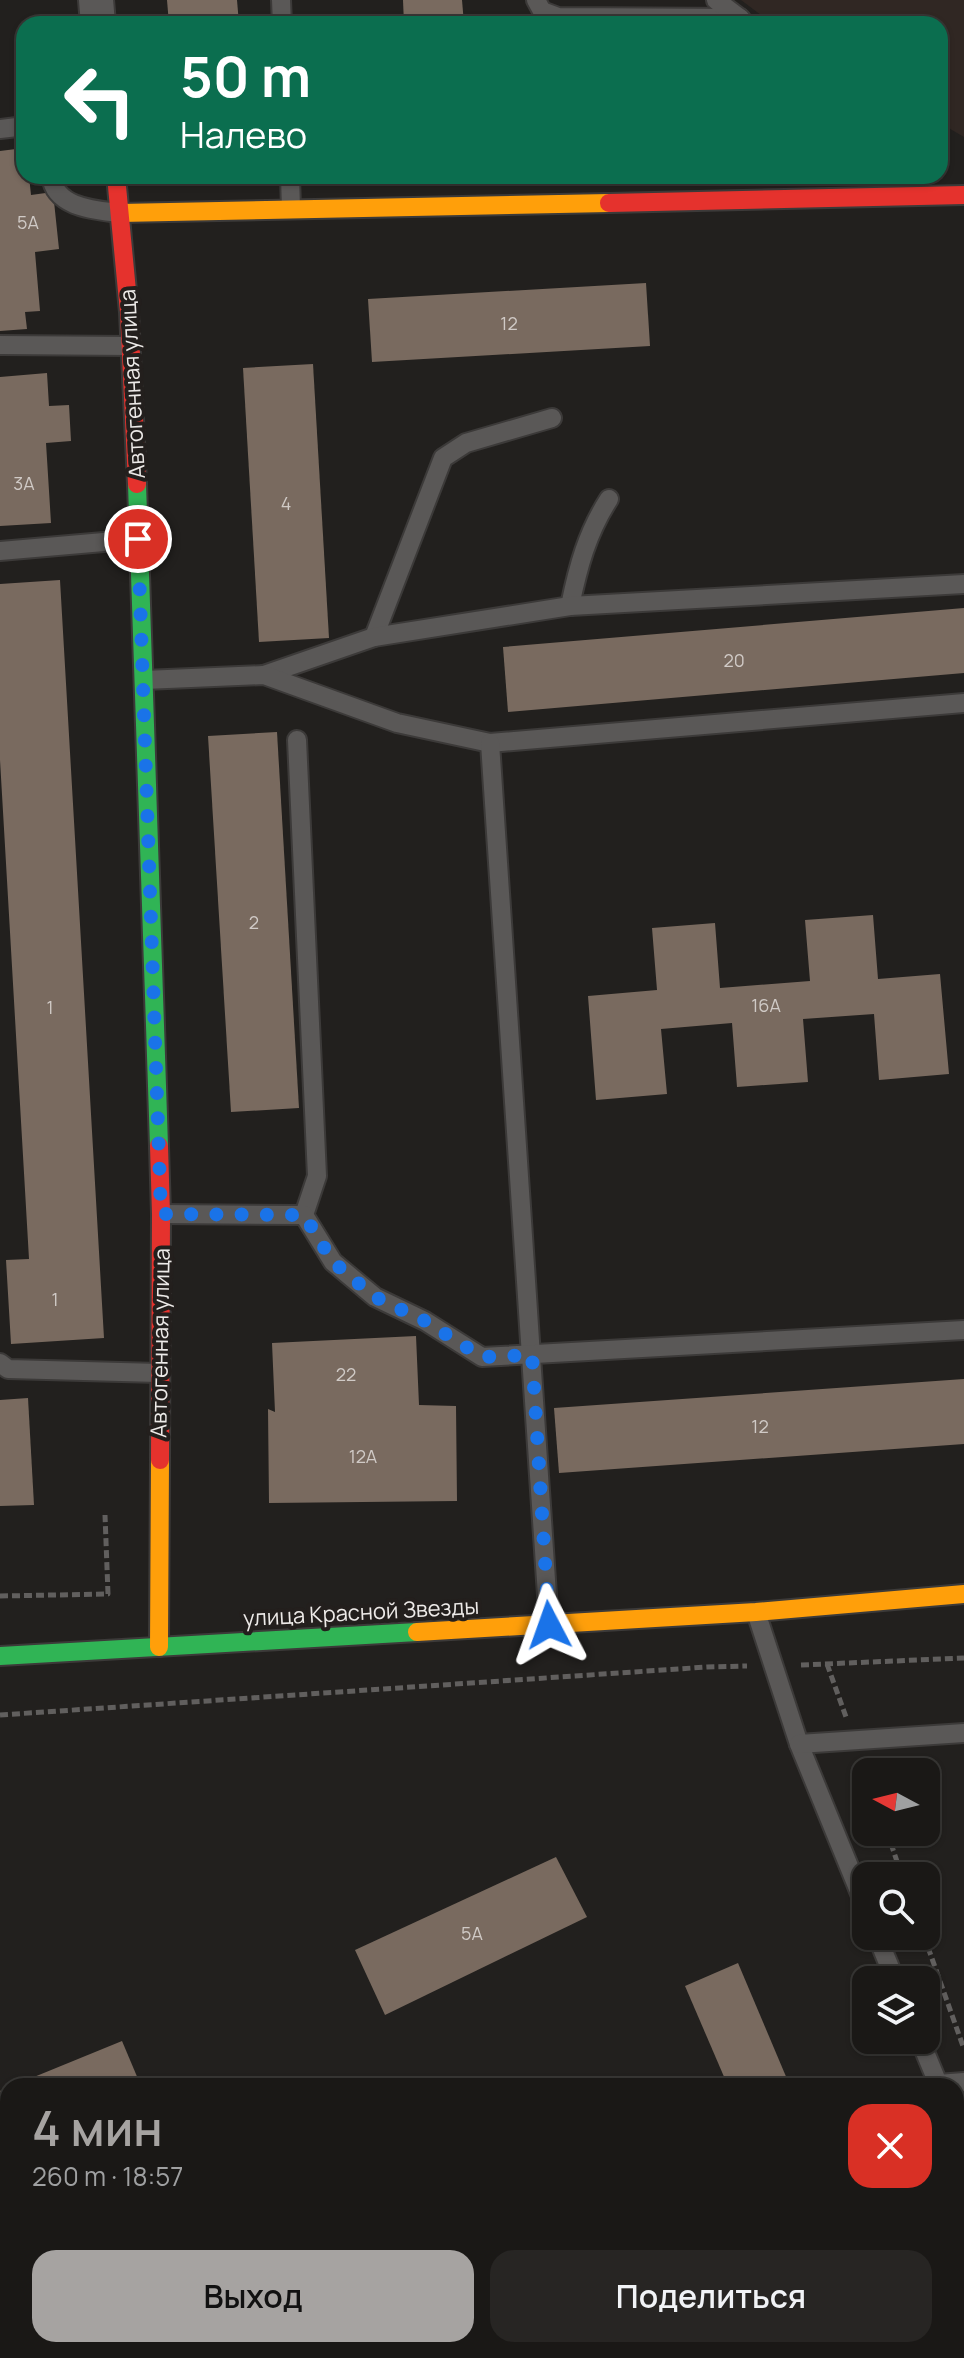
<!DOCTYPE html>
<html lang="ru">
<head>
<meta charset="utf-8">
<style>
  :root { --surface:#1a1816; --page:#272523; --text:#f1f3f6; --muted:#9fa0a1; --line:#383735; --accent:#a6a3a1 }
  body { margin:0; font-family:Manrope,sans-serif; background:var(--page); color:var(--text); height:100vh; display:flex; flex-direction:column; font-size:30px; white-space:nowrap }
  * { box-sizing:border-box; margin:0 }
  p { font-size:26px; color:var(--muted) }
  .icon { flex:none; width:44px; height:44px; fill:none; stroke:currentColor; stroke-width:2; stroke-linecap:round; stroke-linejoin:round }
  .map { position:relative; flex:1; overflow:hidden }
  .panel { position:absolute; left:0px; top:2078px; width:964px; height:280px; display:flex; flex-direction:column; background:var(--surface); border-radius:24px 24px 0 0; box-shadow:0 2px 6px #0004,0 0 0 2px var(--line) }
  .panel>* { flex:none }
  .guide { position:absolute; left:16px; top:16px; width:932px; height:168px; border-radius:24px; box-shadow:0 2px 6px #0004,0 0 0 2px var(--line); background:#0b6e4f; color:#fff; overflow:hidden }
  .needle { width:52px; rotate:277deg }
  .controls { position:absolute; left:852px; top:1758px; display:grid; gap:16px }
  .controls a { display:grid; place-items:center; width:88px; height:88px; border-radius:16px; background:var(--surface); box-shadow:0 2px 6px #0004,0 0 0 2px var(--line); font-size:40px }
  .pin { position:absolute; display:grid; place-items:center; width:68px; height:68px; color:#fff; margin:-34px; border:4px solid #fff; border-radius:50%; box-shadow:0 2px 8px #0007 }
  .me { position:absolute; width:88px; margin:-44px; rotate:356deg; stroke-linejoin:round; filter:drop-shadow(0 0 6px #0008) }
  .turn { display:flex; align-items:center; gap:28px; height:168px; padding:0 32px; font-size:36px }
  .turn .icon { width:104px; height:104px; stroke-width:2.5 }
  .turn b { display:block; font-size:56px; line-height:68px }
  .round { display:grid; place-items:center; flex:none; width:84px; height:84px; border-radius:24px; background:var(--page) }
  .summary { display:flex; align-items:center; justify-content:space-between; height:136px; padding:0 32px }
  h1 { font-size:48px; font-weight:600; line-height:60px; color:var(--accent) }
  .primary-button { display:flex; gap:16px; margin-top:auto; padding:16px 32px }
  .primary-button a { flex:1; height:92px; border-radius:24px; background:var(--accent); color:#111; font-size:32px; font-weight:600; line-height:92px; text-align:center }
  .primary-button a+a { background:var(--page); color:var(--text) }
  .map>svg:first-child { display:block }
  .built { fill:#302723 }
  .building { fill:#796a5f }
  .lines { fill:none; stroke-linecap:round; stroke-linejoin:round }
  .lane-casing { stroke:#3c3a39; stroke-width:22 }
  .street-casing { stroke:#3c3a39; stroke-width:38 }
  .fast-casing { stroke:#3c3a39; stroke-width:22 }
  .slow-casing { stroke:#3c3a39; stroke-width:22 }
  .jam-casing { stroke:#3c3a39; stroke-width:22 }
  .path { stroke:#615f5e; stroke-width:5; stroke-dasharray:8 4; stroke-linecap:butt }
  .lane { stroke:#5a5857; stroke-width:18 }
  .street { stroke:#5a5857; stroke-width:34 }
  .fast { stroke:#30b455; stroke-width:18 }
  .slow { stroke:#ff9f0a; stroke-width:18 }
  .jam { stroke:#e5322d; stroke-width:18 }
  .route { stroke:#1a73e8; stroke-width:14; stroke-dasharray:0 25.2 }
  .labels { text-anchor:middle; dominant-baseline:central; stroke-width:8; stroke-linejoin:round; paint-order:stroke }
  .number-label { font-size:18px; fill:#d0cac6 }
  .street-label { font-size:22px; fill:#edeae8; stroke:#231f1d }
</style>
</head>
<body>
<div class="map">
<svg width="964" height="2358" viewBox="0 0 964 2358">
  <rect width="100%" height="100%" fill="#22201e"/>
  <polygon class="built" points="741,0 964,0 964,137 940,123 940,24 773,24"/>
  <g class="building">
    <polygon points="167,0 237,0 239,24 169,24"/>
    <polygon points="403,0 462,0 464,24 404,24"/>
    <polygon points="24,148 24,176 29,176 31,195 53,192 59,249 35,252 40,311 25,312 27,329 0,331 0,151"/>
    <polygon points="646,283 650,346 372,362 368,299"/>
    <polygon points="313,364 329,638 259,642 243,368"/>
    <polygon points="47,373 49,406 69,405 71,441 46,443 51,523 0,526 0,377"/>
    <polygon points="60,580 104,1338 11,1344 6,1260 29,1259 0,760 0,584"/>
    <polygon points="964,608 964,673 508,712 503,647"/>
    <polygon points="277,732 299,1108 231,1112 208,736"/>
    <polygon points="873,915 878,979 940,974 949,1074 879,1080 874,1014 803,1019 808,1082 737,1087 732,1023 661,1029 667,1094 596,1100 588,996 657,990 652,928 715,923 720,988 810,981 805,920"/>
    <polygon points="416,1336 419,1405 456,1406 457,1501 269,1503 268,1409 275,1412 272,1343"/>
    <polygon points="964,1379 964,1444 559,1473 554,1408"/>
    <polygon points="28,1398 34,1505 0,1506 0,1400"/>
    <polygon points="556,1857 587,1917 385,2015 355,1950"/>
    <polygon points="738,1963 790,2086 728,2086 685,1986"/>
    <polygon points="122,2041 141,2086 12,2086"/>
    <polygon points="8,2087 8,2174 0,2177 0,2091"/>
    <polygon points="8,2337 8,2350 163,2350 145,2358 0,2358 0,2341"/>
    <polygon points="412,2350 491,2350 495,2358 394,2358"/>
    <polygon points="853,2350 897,2350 901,2358 856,2358"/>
  </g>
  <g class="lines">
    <defs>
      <g id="lane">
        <polyline points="281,0 282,24"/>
        <polyline points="536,0 542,11 558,17 740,18"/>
        <polyline points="716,0 741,19"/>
        <polyline points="0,129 17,127 24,132"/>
        <path d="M51,176C55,208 95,210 119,213"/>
        <polyline points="290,176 291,209"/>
        <polyline points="0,345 132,346"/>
        <polyline points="0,551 138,539"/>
        <path d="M570,606C578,567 587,533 609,499"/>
        <polyline points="374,637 443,458 466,443 552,418"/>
        <polyline points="264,675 374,637 570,606 964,584"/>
        <polyline points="144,680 264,675 397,723 490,743 964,703"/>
        <polyline points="297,740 317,1176 304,1215"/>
        <polyline points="490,743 549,1625"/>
        <polyline points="161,1214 304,1215 333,1262 375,1297 425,1321 482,1357 964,1330"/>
        <polyline points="0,1363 8,1369 159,1373"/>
        <polyline points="756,1612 799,1744 866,1908"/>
        <polyline points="799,1744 964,1733"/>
        <polyline points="877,1936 895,1980"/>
        <polyline points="920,2040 939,2086"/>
        <polyline points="938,2084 964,2082"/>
        <polyline points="956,2134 964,2156"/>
      </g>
      <polyline id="street" points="96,0 98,24"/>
      <g id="fast">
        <polyline points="137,484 159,1146"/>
        <polyline points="0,1656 417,1632"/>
      </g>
      <g id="slow">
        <polyline points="120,213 609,203"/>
        <polyline points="417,1632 756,1612 964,1594"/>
        <polyline points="159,1647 160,1460"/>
      </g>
      <g id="jam">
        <polyline points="116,176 129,312 137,484"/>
        <polyline points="609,203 964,195"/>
        <polyline points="159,1146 161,1214 160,1460"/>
      </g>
    </defs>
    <use href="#lane" class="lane-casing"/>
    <use href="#street" class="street-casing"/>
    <use href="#fast" class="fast-casing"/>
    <use href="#slow" class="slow-casing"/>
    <use href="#jam" class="jam-casing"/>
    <g class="path">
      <polyline points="0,1596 108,1594 105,1515"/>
      <polyline points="827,1664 846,1717"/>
      <polyline points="801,1665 964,1658"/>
      <polyline points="0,1715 707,1667 747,1666"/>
      <polyline points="887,1832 902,1876"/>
      <polyline points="924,1936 964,2049"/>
    </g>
    <use href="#lane" class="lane"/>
    <use href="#street" class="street"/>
    <use href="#fast" class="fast"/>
    <use href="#slow" class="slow"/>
    <use href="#jam" class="jam"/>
  </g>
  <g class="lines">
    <polyline class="route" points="138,539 161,1214 304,1215 333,1262 375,1297 425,1321 482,1357 532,1355 549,1625"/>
  </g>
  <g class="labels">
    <g class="number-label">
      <text x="28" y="222">5А</text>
      <text x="509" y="323">12</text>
      <text x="24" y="483">3А</text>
      <text x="286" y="503">4</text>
      <text x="734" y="660">20</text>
      <text x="254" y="922">2</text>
      <text x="766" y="1005">16А</text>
      <text x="50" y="1007">1</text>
      <text x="55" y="1299">1</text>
      <text x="346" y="1374">22</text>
      <text x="760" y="1426">12</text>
      <text x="363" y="1456">12А</text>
      <text x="472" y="1933">5А</text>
    </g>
    <g class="street-label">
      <text transform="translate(132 384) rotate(-93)">Автогенная улица</text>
      <text transform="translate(160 1343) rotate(-89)">Автогенная улица</text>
      <text transform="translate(361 1612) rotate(-3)">улица Красной Звезды</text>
    </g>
  </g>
</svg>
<div class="controls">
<a><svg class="needle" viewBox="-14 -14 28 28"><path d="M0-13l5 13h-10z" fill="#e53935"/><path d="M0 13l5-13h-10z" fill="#9fa0a1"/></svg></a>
<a><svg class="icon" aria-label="search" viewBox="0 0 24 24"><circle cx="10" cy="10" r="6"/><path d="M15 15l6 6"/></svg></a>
<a><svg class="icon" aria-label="layers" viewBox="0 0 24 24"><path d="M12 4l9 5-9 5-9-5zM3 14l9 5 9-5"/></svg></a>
</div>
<div class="pin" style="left:138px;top:539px;background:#d93025"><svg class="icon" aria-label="arrive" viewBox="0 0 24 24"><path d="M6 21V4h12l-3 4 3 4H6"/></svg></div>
<svg class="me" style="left:549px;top:1625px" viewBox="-20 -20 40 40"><path d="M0-17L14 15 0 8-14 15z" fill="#1a73e8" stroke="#fff" stroke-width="4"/></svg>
<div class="guide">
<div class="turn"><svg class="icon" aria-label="left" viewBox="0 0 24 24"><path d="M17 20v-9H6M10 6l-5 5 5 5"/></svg><div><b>50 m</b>Налево</div></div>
</div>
<section class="panel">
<div class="summary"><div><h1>4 мин</h1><p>260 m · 18:57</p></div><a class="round" style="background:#d93025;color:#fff"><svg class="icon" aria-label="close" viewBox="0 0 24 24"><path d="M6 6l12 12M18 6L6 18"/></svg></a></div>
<div class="primary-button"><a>Выход</a><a>Поделиться</a></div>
</section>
</div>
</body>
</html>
